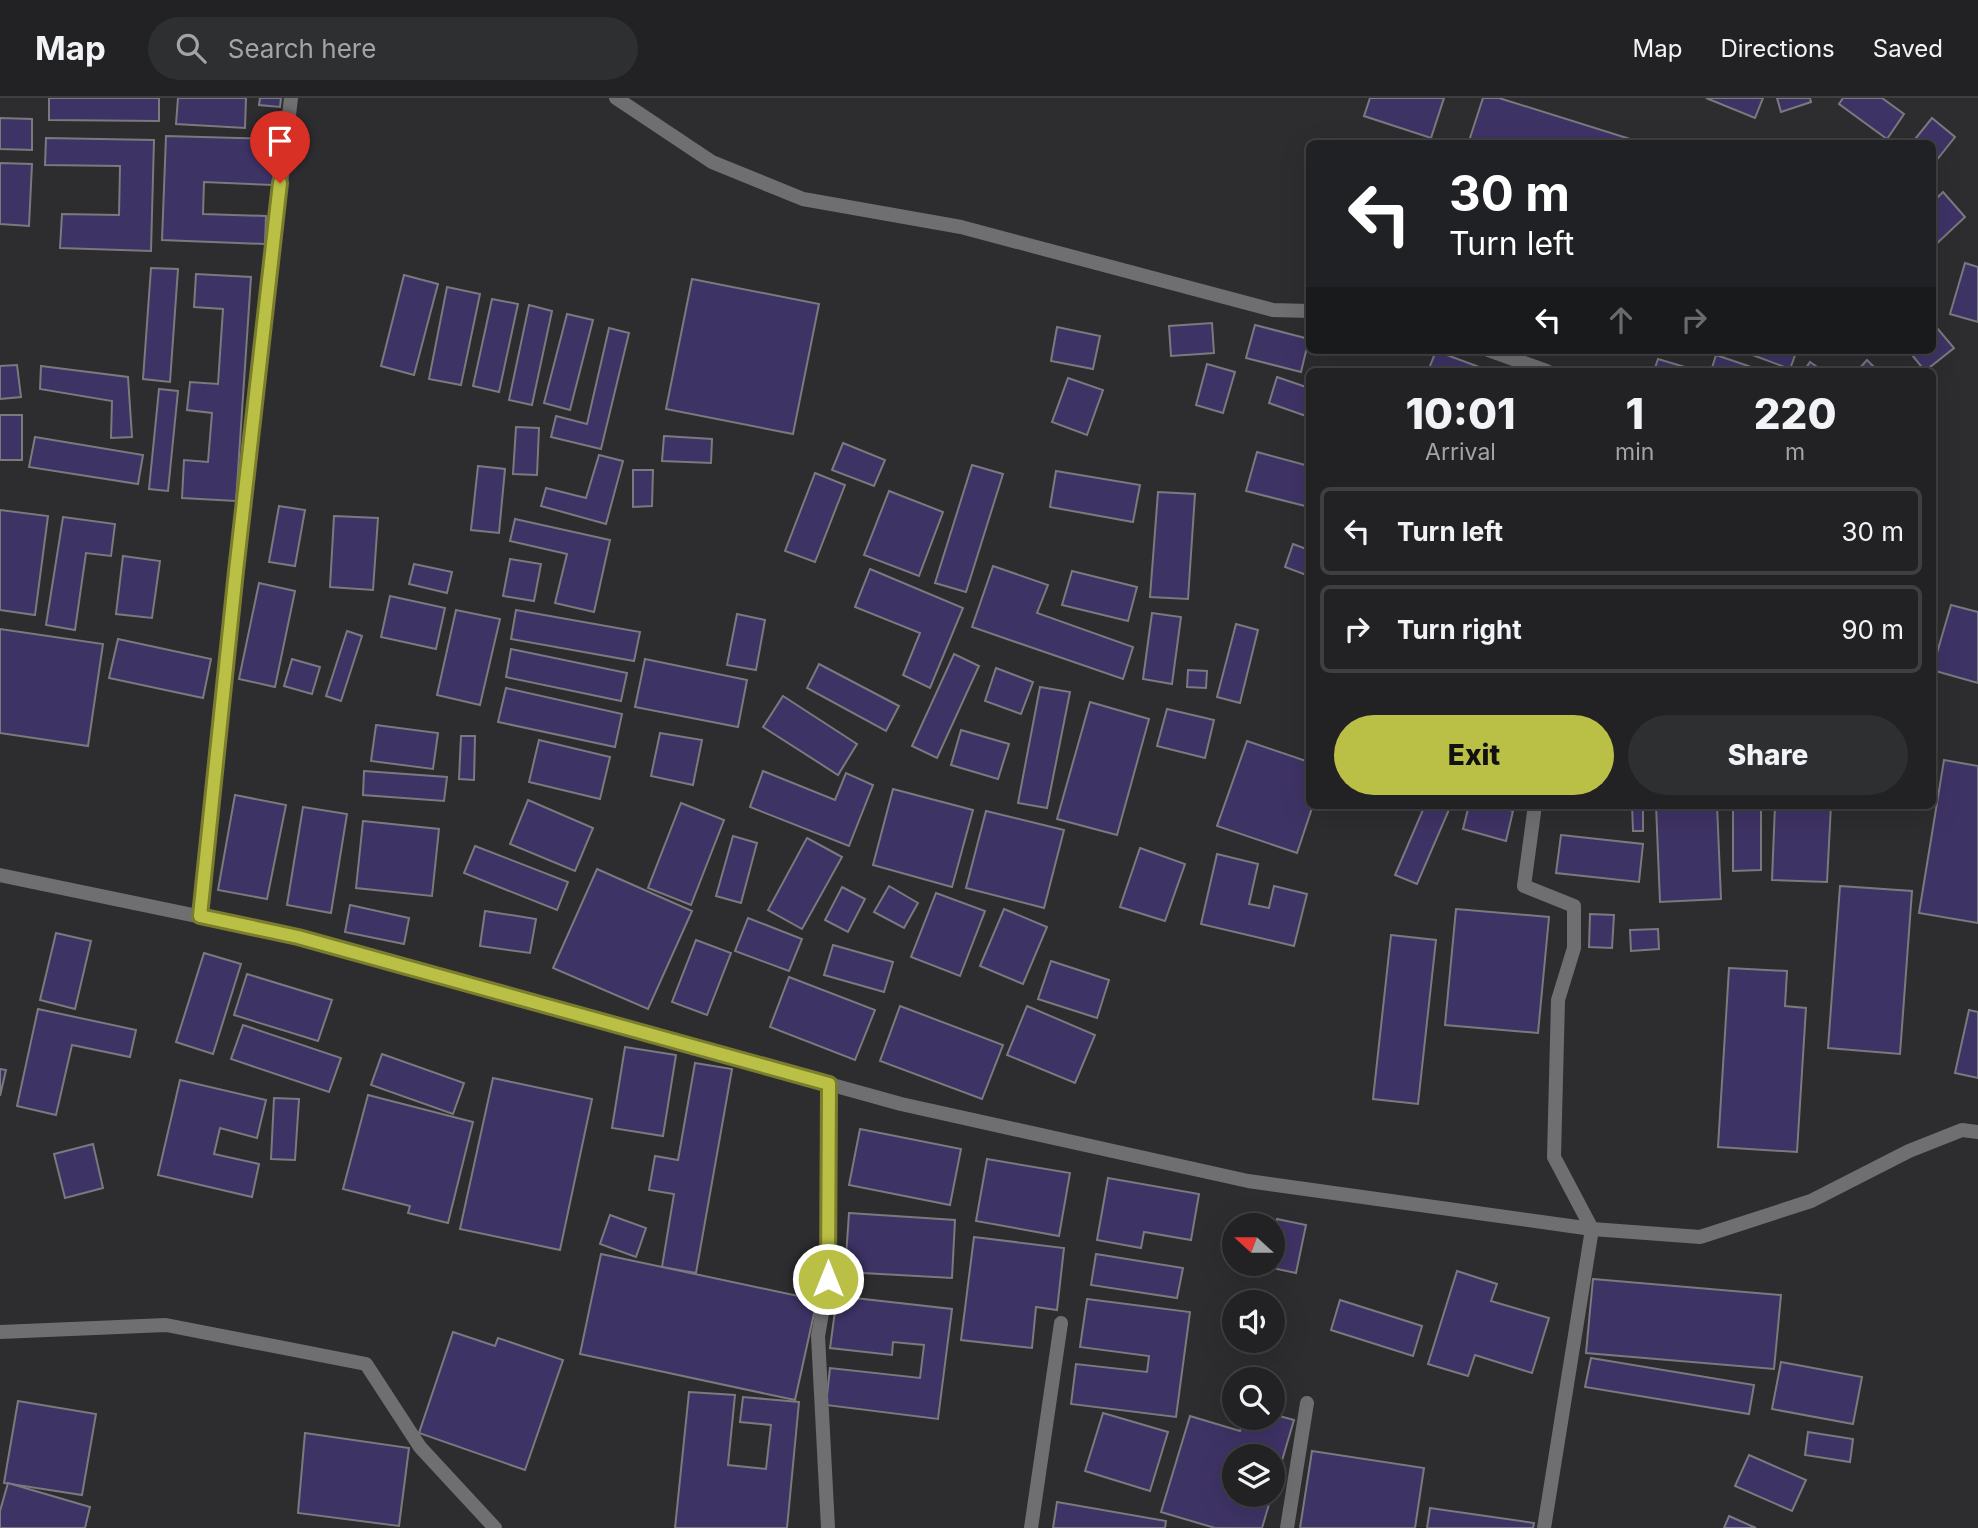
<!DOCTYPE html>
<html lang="en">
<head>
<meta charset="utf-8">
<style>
  :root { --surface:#222224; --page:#2e2f31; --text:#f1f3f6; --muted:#a2a4a6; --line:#3f3f41; --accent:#bac045 }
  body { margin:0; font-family:Inter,sans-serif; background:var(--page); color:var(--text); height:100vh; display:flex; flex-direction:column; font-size:26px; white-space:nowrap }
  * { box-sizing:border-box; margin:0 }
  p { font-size:23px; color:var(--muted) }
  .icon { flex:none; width:38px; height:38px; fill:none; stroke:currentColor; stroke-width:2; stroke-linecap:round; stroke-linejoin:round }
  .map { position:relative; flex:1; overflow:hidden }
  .side { position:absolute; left:1306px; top:270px; width:630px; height:441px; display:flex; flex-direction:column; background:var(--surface); border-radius:10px; box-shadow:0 7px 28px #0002,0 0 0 2px var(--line) }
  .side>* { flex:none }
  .banner { position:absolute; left:1306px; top:42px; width:630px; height:214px; border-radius:10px; box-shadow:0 7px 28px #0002,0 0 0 2px var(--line); background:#202124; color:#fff; overflow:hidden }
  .needle { width:46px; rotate:291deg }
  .fabs { position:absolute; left:1222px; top:1115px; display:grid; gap:14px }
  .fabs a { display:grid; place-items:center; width:63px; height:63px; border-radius:50%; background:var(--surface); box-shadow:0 7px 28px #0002,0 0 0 2px var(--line); font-size:35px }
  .pin { position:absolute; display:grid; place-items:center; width:60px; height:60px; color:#fff; margin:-72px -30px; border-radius:50% 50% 50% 0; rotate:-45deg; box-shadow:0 0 7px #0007 }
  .pin .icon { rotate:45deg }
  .me { position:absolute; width:77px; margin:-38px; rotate:0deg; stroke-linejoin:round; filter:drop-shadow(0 0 5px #0008) }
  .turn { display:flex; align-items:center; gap:24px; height:147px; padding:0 28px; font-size:32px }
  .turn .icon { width:91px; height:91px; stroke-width:2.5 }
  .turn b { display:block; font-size:49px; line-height:60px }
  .lanes { display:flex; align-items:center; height:66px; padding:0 28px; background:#0003; justify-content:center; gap:35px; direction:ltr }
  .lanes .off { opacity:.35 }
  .eta { display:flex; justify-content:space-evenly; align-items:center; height:119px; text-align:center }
  .eta b { font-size:42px; font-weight:800; line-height:49px }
  .primary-button { display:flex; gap:14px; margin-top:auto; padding:14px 28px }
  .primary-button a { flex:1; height:80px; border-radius:42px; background:var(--accent); color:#111; font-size:28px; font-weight:800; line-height:80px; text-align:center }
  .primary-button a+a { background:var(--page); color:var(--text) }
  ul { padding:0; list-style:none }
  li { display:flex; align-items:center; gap:21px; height:88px; margin:0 14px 10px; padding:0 14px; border:4px solid var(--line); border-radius:10px }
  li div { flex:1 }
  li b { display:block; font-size:26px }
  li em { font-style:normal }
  header { display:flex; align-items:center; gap:42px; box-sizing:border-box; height:98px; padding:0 35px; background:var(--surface); border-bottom:2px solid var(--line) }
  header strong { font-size:33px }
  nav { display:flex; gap:38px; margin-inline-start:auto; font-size:24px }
  .search { width:490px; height:63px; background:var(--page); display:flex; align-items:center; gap:18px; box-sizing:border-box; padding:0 24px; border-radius:38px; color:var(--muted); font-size:26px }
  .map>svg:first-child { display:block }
  .building { fill:#3e3365; stroke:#7a7a7e; stroke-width:2; fill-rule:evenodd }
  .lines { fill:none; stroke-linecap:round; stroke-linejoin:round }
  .street { stroke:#6f6f71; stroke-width:14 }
  .route-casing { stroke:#797d2d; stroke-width:18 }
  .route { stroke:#bac045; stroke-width:12 }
</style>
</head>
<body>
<header>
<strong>Map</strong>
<div class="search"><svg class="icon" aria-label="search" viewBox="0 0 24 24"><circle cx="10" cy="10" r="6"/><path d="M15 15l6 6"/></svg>Search here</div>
<nav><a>Map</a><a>Directions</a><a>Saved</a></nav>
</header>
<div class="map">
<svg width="1978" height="1430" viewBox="0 0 1978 1430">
  <rect width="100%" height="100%" fill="#2d2d30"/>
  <g class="building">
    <polygon points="49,0 159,0 159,23 49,22"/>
    <polygon points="178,0 246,0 245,30 176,26"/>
    <polygon points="260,0 281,0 280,9 259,7"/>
    <polygon points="1370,0 1444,0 1431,40 1364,18"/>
    <polygon points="1483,0 1499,0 1646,46 1468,46"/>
    <polygon points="1706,0 1763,0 1755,20"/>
    <polygon points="1777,0 1810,0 1811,4 1781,14"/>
    <polygon points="1843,0 1882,0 1904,16 1887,41 1839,6"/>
    <polygon points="0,20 32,21 32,52 0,51"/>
    <polygon points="1932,20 1955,39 1932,68 1932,46 1911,46"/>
    <polygon points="166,38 275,41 273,87 204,84 203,116 266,118 265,146 162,142"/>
    <polygon points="46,40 154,42 151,153 60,150 62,116 119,117 120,68 45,67"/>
    <polygon points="0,65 32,66 29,128 0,126"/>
    <polygon points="1943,94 1965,119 1932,150 1932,105"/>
    <polygon points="1965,165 1978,169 1978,224 1950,216"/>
    <polygon points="151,170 178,171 170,284 143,281"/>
    <polygon points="196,176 251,179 236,403 182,400 184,362 208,364 212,315 187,312 190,284 218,286 223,211 194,209"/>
    <polygon points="404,177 438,186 414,277 381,268"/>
    <polygon points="692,181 819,206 793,336 666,311"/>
    <polygon points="447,189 480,196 461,287 429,281"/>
    <polygon points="492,201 518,206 499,294 473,288"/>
    <polygon points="529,207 552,213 532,307 509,302"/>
    <polygon points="567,216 593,222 570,312 544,305"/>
    <polygon points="1932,224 1954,250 1925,273 1908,252 1932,252"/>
    <polygon points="1212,225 1214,255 1171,258 1169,228"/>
    <polygon points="1255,227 1309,241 1301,274 1246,260"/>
    <polygon points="1057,229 1100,238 1093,271 1051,263"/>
    <polygon points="609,230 629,235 601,351 551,339 556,318 587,326"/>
    <polygon points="1739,252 1797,252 1790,271"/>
    <polygon points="1436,253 1490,273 1428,273"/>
    <polygon points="1716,257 1763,273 1711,273"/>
    <polygon points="1658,261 1695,272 1695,273 1654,273"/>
    <polygon points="1867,262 1878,273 1857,273"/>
    <polygon points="1810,264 1823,273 1804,273"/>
    <polygon points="1207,266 1235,274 1223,315 1196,307"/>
    <polygon points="17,267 21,299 0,301 0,268"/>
    <polygon points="41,268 128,279 132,339 111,340 112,303 40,291"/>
    <polygon points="1277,279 1309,290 1309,319 1269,305"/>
    <polygon points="1068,280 1103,292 1087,337 1052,324"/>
    <polygon points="159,291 178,293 168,393 149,391"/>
    <rect x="0" y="317" width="22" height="45"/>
    <polygon points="516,329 539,330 537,377 513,376"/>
    <polygon points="664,338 712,341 711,365 662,363"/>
    <polygon points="35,339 143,357 138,386 29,369"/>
    <polygon points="843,345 885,362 874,388 832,372"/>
    <polygon points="1257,354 1309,368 1309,409 1246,393"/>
    <polygon points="599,357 623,363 606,426 541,408 546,390 586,400"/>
    <polygon points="972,367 1003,376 966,494 935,485"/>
    <polygon points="478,368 505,371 499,435 471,432"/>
    <polygon points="633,372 653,372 652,408 633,409"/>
    <polygon points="1056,373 1140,387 1133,424 1050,409"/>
    <polygon points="815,375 845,387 815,464 785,453"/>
    <polygon points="889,393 943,414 919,478 864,457"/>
    <polygon points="1158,394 1195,396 1188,501 1150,499"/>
    <polygon points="279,408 305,412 295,468 269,464"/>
    <polygon points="0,412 48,418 35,517 0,512"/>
    <polygon points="334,418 378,420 373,492 330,489"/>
    <polygon points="63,419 115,426 111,458 86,455 75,532 46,527"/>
    <polygon points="515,421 610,442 594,514 555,505 567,456 510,443"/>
    <polygon points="1293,446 1309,452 1309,478 1285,469"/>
    <polygon points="123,458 160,463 152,520 116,516"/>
    <polygon points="510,461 541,466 534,503 503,498"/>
    <polygon points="414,466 452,474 447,495 409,486"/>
    <polygon points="993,468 1048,487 1037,515 1133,549 1123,581 972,529"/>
    <polygon points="870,471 963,510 930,590 903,577 920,535 855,509"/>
    <polygon points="1072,473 1137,489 1128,523 1062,507"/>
    <polygon points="259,485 295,493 275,589 239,581"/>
    <polygon points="390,498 445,510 436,551 381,539"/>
    <polygon points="1951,507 1978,514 1978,585 1932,572"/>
    <polygon points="456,512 500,521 480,607 437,597"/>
    <polygon points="516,512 640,534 634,563 511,541"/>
    <polygon points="1152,515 1181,519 1172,586 1143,581"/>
    <polygon points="737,516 765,522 756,572 727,567"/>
    <polygon points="1236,526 1258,532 1240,605 1217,599"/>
    <polygon points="0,531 103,546 88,648 0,635"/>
    <polygon points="347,533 362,538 341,603 326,598"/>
    <polygon points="118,541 211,561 203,600 109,580"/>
    <polygon points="511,551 627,575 621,603 506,579"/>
    <polygon points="954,556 979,568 937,660 912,648"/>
    <polygon points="292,561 320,569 312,596 284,588"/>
    <polygon points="645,561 747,582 738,629 635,609"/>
    <polygon points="819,566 899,608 886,633 807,590"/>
    <polygon points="996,570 1033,584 1021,616 985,603"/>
    <polygon points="1188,572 1207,573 1206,590 1187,589"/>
    <polygon points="1040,589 1070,594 1047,710 1018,705"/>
    <polygon points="506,590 622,616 615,649 498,624"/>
    <polygon points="783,598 857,646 838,677 763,629"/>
    <polygon points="1090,604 1149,621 1117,737 1057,721"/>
    <polygon points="1167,611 1214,622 1205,660 1157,648"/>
    <polygon points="376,627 438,635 433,671 371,663"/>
    <polygon points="961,632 1009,646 998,681 951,667"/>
    <polygon points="660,635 702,642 693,687 651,678"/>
    <polygon points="461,638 475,638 474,682 459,681"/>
    <polygon points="539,642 610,659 600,701 529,684"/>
    <polygon points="1247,643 1309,664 1309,707 1313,707 1297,755 1217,728"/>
    <polygon points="1944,662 1978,668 1978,825 1919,815"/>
    <polygon points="364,673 447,679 444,703 363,697"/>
    <polygon points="763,673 835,702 846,675 873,687 849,748 750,709"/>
    <polygon points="893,691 973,712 952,789 873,767"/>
    <polygon points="235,697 286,707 267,801 218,792"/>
    <polygon points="528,702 593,730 575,773 510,746"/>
    <polygon points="681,705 724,722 691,807 648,790"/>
    <polygon points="1425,707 1451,707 1417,786 1395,777"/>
    <polygon points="1469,707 1491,707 1513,713 1506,743 1463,731"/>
    <polygon points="1632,707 1643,707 1643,733 1633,733"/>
    <polygon points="1656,707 1717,707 1721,801 1660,804"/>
    <polygon points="1733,707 1761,707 1761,772 1733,773"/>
    <polygon points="1775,707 1831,707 1827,784 1772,782"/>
    <polygon points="303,709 347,716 331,815 287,807"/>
    <polygon points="986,713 1064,732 1044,810 966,790"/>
    <polygon points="363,723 439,731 432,798 356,790"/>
    <polygon points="1561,737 1643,746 1639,784 1556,775"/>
    <polygon points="733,738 757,745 741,805 716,798"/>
    <polygon points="807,740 842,759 802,831 768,812"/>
    <polygon points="475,748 568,784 557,812 464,775"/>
    <polygon points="1140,750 1185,766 1165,823 1120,809"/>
    <polygon points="1217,756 1258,766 1249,806 1269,810 1274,788 1307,796 1294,848 1201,826"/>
    <polygon points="597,771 692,813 648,911 553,870"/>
    <polygon points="889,788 918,805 904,830 874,814"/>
    <polygon points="1840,788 1912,793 1900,956 1828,950"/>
    <polygon points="842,789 865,801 848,834 825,822"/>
    <polygon points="936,795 985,813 960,878 911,859"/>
    <polygon points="350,807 409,820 404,846 345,834"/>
    <polygon points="1004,811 1047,829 1023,886 980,868"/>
    <polygon points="1456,811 1549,819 1538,935 1445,927"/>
    <polygon points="485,813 536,821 530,855 480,848"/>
    <polygon points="1590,816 1614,817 1612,850 1589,849"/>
    <polygon points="748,820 802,841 789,873 735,853"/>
    <polygon points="1658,831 1659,851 1631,853 1630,832"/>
    <polygon points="56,835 91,843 75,911 40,902"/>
    <polygon points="1391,837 1436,842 1418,1006 1373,1001"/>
    <polygon points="696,842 731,855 707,917 672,904"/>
    <polygon points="833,847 893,864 884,894 824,877"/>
    <polygon points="204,855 241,866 213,956 176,944"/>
    <polygon points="1051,863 1109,882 1097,920 1038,901"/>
    <polygon points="1729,870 1787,873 1785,908 1806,910 1797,1054 1718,1049"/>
    <polygon points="247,876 332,902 318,943 234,917"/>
    <polygon points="789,879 875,912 855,962 770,929"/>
    <polygon points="900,908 1003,947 982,1001 880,963"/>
    <polygon points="1027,908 1095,937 1075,985 1007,957"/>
    <polygon points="38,911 136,932 130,959 72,947 56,1017 17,1008"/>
    <polygon points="1969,912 1978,914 1978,980 1955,975"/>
    <polygon points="243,927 341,960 329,994 231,961"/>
    <polygon points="625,949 676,957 663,1038 612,1030"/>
    <polygon points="382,956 464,985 453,1016 371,987"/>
    <polygon points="695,965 732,971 696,1175 662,1169 674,1096 649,1092 655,1058 678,1062"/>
    <polygon points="0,971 6,972 0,998"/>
    <polygon points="493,980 592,1001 560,1152 460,1131"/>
    <polygon points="180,982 266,1002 257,1040 220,1030 214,1056 259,1066 252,1099 158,1077"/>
    <polygon points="368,997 473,1024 448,1125 408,1115 410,1108 343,1091"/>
    <polygon points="274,1000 299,1001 295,1062 271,1061"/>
    <polygon points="860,1031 961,1051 950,1107 849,1087"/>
    <polygon points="93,1046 103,1090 65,1100 54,1056"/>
    <polygon points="987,1061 1070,1075 1059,1138 976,1123"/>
    <polygon points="1108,1080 1199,1096 1191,1142 1144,1134 1141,1150 1097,1142"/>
    <polygon points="849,1115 955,1122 952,1180 845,1174"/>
    <polygon points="610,1117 646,1130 636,1159 600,1146"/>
    <polygon points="1277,1121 1306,1127 1296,1175 1268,1169 1269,1166 1272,1166 1272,1149"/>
    <polygon points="974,1139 1064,1150 1057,1212 1036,1209 1032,1250 961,1242"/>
    <polygon points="601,1156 817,1202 795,1302 580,1256"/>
    <polygon points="1096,1156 1183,1170 1177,1200 1091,1187"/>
    <polygon points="1457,1173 1497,1186 1491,1203 1549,1220 1532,1275 1475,1257 1468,1278 1428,1266"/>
    <polygon points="1593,1181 1781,1197 1774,1271 1586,1255"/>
    <polygon points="837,1198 952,1211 938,1321 826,1307 830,1270 920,1280 924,1247 893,1244 892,1257 830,1250"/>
    <polygon points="1087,1201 1190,1214 1176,1319 1071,1306 1076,1266 1147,1274 1149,1258 1080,1249"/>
    <polygon points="1340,1202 1422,1228 1413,1258 1331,1232"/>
    <polygon points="453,1234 495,1248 498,1240 563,1262 525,1372 419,1335"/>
    <polygon points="1591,1260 1754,1287 1749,1316 1585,1289"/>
    <polygon points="1781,1264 1862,1279 1853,1326 1772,1311"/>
    <polygon points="689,1294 735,1297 728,1367 766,1371 771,1327 740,1324 743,1299 799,1304 787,1430 675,1430"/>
    <polygon points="18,1303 96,1316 82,1397 4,1385"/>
    <polygon points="1103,1315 1168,1334 1150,1393 1085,1373"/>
    <path d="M1272,1316L1294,1322L1262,1430H1215L1161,1414L1190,1318L1240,1333L1244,1320H1272ZM1234,1358H1272V1396H1234Z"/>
    <polygon points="1808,1334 1853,1341 1850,1364 1805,1357"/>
    <polygon points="305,1335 409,1350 399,1428 298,1415"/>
    <polygon points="1312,1353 1424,1370 1415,1430 1300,1430"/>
    <polygon points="1749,1357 1806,1382 1792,1413 1735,1388"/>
    <polygon points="8,1385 90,1409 85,1430 0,1430 0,1413"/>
    <polygon points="1057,1404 1166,1423 1165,1430 1053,1430"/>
    <polygon points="1430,1410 1534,1425 1533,1430 1427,1430"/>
    <polygon points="1729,1418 1756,1430 1724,1430"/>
  </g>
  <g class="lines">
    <g class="street">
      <polyline points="616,0 712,64 803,101 961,129 1273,212 1309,213"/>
      <polyline points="1488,252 1547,273"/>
      <polyline points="1535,707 1524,788 1574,808 1574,850 1558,902 1554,1059 1592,1131 1544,1430"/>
      <polyline points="0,777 298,839 901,1006 1248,1083 1592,1131 1700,1139 1811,1103 1909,1053 1962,1032 1978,1034"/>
      <polyline points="200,818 236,473 291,0"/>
      <polyline points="0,1234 166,1227 366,1266 420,1349 495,1430"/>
      <polyline points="828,1430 818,1238 828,1181 829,986"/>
      <polyline points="1031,1430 1061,1225"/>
      <polyline points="1287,1430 1307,1305"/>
    </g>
  </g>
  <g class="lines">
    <defs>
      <polyline id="route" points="280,85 236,473 200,818 298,839 829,986 828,1181"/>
    </defs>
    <use href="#route" class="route-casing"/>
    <use href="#route" class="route"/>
  </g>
</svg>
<div class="fabs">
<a><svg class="needle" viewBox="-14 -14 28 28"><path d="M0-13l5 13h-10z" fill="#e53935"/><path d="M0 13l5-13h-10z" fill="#a2a4a6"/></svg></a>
<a><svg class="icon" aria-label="sound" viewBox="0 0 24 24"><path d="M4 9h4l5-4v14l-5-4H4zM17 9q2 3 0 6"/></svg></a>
<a><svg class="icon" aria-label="search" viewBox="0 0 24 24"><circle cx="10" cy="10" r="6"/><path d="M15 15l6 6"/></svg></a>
<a><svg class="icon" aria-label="layers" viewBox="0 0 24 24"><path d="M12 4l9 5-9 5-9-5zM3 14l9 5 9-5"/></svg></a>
</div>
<div class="pin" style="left:280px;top:85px;background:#d93025"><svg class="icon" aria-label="arrive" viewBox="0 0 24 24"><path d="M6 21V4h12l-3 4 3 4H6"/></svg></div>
<svg class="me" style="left:828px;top:1181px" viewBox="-20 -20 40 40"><circle r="17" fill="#bac045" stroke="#fff" stroke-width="3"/><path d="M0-11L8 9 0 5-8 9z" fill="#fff"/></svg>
<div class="banner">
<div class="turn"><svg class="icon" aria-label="left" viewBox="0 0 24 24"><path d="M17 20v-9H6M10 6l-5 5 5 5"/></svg><div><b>30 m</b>Turn left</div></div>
<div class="lanes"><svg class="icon" aria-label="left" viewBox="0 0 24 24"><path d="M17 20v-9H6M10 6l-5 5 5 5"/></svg><svg class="icon off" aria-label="ahead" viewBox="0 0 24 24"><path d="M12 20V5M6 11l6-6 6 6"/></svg><svg class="icon off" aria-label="right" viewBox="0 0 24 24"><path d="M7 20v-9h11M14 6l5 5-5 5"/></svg></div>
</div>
<section class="side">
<div class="eta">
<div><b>10:01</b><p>Arrival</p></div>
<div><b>1</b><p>min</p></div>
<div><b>220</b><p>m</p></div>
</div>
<ul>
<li><svg class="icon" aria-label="left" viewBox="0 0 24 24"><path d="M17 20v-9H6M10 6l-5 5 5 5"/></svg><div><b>Turn left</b></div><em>30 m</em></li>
<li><svg class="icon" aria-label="right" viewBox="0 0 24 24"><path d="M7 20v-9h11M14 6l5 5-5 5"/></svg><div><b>Turn right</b></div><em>90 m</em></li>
</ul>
<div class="primary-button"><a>Exit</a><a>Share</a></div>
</section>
</div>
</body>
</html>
